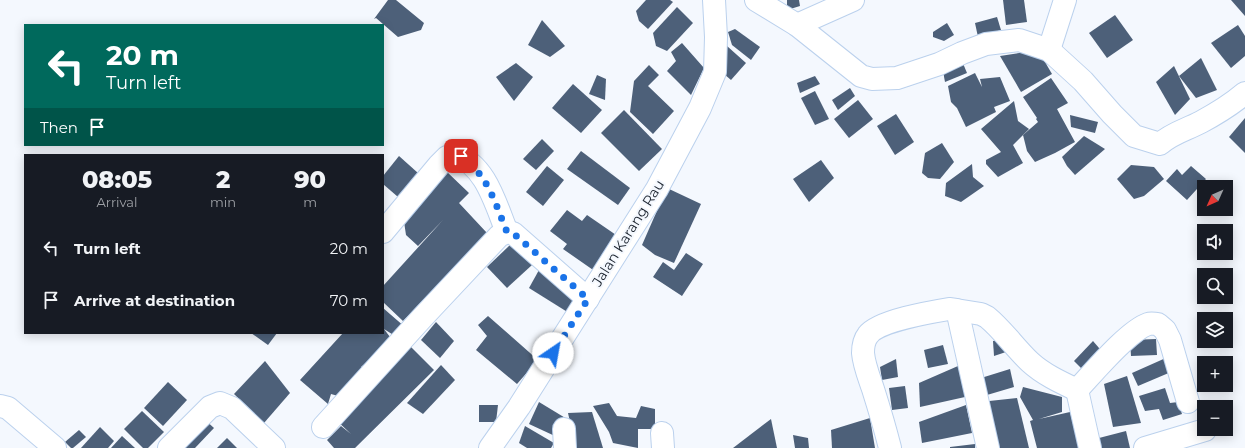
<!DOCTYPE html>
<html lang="en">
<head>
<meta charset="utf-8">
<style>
  :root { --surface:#171b24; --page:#20242c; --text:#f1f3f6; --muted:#9ea1a6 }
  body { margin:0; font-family:Montserrat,sans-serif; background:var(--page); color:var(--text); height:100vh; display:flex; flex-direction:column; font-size:15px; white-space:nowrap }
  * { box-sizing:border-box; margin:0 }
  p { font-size:13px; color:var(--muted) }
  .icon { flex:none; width:22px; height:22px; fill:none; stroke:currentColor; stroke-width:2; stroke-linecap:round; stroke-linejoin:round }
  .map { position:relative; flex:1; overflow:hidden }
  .drawer { position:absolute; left:24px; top:154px; width:360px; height:180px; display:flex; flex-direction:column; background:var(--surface); border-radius:0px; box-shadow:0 2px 10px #0003 }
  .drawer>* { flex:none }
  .hud { position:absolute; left:24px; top:24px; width:360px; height:122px; border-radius:0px; box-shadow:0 2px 10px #0003; background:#00695c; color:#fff; overflow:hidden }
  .needle { width:26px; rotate:225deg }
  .buttons { position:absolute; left:1197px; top:180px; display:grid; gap:8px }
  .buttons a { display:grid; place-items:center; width:36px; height:36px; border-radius:0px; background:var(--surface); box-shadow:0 2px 10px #0003; font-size:20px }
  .pin { position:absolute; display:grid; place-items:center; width:34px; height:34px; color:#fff; margin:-17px; border-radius:8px; box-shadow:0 2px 6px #0006 }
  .me { position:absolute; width:44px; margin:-22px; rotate:33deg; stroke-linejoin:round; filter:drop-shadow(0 0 3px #0008) }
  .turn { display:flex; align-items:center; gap:14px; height:84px; padding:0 16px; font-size:18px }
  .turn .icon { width:52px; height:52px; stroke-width:2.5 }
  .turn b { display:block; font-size:28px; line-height:34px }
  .then { display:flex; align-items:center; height:38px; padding:0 16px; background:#0003; gap:8px; font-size:15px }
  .eta { display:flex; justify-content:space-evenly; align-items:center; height:68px; text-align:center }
  .eta b { font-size:24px; font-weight:800; line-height:28px }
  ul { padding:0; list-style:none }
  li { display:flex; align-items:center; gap:12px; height:52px; padding:0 16px }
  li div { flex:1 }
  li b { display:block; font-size:15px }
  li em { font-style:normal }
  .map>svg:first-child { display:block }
  .building { fill:#4d6079 }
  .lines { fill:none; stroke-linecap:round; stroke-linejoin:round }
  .street-casing { stroke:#bbd1ed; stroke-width:24 }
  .secondary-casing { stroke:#bbd1ed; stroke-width:24 }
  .street { stroke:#fff; stroke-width:22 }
  .secondary { stroke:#fff; stroke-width:22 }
  .route { stroke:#1a73e8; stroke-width:7; stroke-dasharray:0 12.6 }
  .labels { text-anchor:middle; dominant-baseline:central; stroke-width:4; stroke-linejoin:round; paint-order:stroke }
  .street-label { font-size:14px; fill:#1c242f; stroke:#f4f8fe }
</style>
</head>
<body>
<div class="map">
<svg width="1245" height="448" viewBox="0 0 1245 448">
  <rect width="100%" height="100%" fill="#f4f8fe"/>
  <g class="building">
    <polygon points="388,0 396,0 424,23 421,30 398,37 376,18 374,19"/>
    <polygon points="646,0 670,0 673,2 648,29 639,21 636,11"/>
    <polygon points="787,0 799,0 800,6 787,10"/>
    <polygon points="1003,0 1024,0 1027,22 1006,25"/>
    <polygon points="1231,0 1245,0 1245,16"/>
    <polygon points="677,7 693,23 667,51 656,46 653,33"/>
    <polygon points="1115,15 1133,40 1107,58 1089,33"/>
    <polygon points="997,17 1001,30 978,37 975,23"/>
    <polygon points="542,20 565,46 550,57 528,45"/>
    <polygon points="947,23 954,35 944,41 933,37 933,32"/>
    <polygon points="1238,25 1245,36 1245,56 1231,68 1211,43"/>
    <polygon points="735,29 760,47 751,60 732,45 728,32"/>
    <polygon points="682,43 704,68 691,95 667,71 676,61 671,52"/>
    <polygon points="727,46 746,63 731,80 717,68"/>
    <polygon points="1038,50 1052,74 1021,92 1000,56"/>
    <polygon points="1201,58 1217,90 1196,98 1179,76"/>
    <polygon points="962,61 967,73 945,82 943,71"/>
    <polygon points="516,63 533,77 514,101 496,77"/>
    <polygon points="649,65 659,75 648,86 674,111 653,134 630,112 634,81"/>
    <polygon points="1174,66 1190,99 1175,115 1156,82"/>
    <polygon points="975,73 982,87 980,79 1000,77 1010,101 994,107 996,112 966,127 957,108 951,102 948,86"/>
    <polygon points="597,75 606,79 605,100 589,94"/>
    <polygon points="815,76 820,84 800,93 797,83"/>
    <polygon points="1051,78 1068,103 1057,109 1075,142 1055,153 1035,162 1027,151 1023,135 1038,122 1036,119 1037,118 1023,97"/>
    <polygon points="573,84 602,110 581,133 552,108"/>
    <polygon points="850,88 855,96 838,110 832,100"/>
    <polygon points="815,91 829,119 815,125 801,98"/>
    <polygon points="858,100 873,119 849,138 834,119"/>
    <polygon points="1014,101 1018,121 1029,129 1013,145 1023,163 998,177 986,164 986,160 1001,152 981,129"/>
    <polygon points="624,110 662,149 639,171 601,133"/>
    <polygon points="896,114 914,142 895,155 877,126"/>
    <polygon points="1070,115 1098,122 1095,133 1071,127"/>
    <polygon points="1245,118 1245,153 1229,137"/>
    <polygon points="1084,136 1105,149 1075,175 1067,166 1062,157"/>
    <polygon points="542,139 554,151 536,170 523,159"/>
    <polygon points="942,143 954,162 940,179 928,178 922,173 925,153"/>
    <polygon points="581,151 630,188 618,205 567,169"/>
    <polygon points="399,156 418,173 398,197 383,184 383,176"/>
    <polygon points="821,160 834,178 809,202 793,179"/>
    <polygon points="972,164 973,177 984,186 961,202 945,196 946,183"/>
    <polygon points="1131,165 1154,167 1164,179 1144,196 1134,199 1117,179"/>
    <polygon points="547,166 564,180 543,206 526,192"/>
    <polygon points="1191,166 1206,179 1187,200 1166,181 1177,169 1182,175"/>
    <polygon points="446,171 469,193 459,203 487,233 403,321 383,302 383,286 443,220 418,246 406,235 403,215"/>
    <polygon points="667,188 701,204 674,263 655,255 642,245"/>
    <polygon points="567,210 582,221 587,215 619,237 596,272 563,249 567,244 550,231"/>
    <polygon points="510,245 532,265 507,288 487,267"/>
    <polygon points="686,253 703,264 682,296 653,277 663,262 674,270"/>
    <polygon points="539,270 579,297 569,313 529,288"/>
    <polygon points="383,308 405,327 395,336 384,329 393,341 375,363 369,360 361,367 367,371 338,396 331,394 328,404 300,380 343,333 383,333"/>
    <polygon points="488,316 538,360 517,384 476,350 487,336 478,325"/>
    <polygon points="436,322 454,341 440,358 421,340"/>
    <polygon points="251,333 277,333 268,345"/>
    <polygon points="1004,339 1015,349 994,356 993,341"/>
    <polygon points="1156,339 1157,355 1131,356 1130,340"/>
    <polygon points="1093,341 1105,355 1087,374 1074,361"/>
    <polygon points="406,342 434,370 355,448 334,448 327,440 341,426 351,434 335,419"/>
    <polygon points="943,345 948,364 928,368 924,350"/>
    <polygon points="1168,357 1171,372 1138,386 1132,373"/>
    <polygon points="896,359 898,377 882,380 880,367"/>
    <polygon points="265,361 290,393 264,423 234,394"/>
    <polygon points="441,365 455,380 423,414 407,403"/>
    <polygon points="958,366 965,397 920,407 919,383"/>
    <polygon points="1010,369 1014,387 987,395 981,378"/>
    <polygon points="1127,376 1141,423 1113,427 1104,384"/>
    <polygon points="168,382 187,400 163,426 144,408"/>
    <polygon points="905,386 908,408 892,410 889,388"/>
    <polygon points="1023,387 1062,397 1062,412 1039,419 1070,412 1079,448 1037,448 1030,421 1033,420 1020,397"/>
    <polygon points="1165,388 1170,403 1178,402 1182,414 1163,420 1159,409 1145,411 1139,396"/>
    <polygon points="1017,398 1029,448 992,448 980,402"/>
    <polygon points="539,402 567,419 557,437 529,424"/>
    <polygon points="609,403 617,416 636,418 641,406 655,409 655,429 638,429 638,448 613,443 609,432 593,406"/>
    <polygon points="479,405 498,405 496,422 479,422"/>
    <polygon points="966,405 972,433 922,443 919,422"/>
    <polygon points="142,411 164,432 148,448 143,448 124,429"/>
    <polygon points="592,412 603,448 576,448 568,413"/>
    <polygon points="203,418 214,428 195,448 186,448 180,442"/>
    <polygon points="870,418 875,448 832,448 831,430"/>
    <polygon points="771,419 777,448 733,448"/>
    <polygon points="525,426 554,443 551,448 527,448 519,443"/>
    <polygon points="100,427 114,441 108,448 81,448"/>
    <polygon points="79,430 86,437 73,448 71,448 65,442"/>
    <polygon points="1126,431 1130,448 1101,448 1099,438"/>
    <polygon points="793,435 808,438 809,448 795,448"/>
    <polygon points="122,436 135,448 111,448"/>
    <polygon points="227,438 237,448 217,448"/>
    <polygon points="975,444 975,448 950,448 950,447"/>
  </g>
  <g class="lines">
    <defs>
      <g id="street">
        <path d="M756,0L797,25L861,76L872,79L897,78L939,64L962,53L986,44L1019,40L1049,50L1083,81L1112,114L1134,136L1160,144C1172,133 1186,130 1201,122C1216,114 1232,104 1245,93"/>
        <polyline points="797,25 853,0"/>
        <polyline points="1049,50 1065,0"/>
        <path d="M383,232L439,165L447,157L454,154C486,165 495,203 507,232"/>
        <path d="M956,310L981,314L987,317C1003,330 1015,348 1030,362C1043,374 1060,382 1077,390"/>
        <polyline points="0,406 8,408 55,448"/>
        <polyline points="323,427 422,318 499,236 507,232 513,233 588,299"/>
        <polyline points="564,429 565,448"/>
        <polyline points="662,433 663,448"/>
        <polyline points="169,448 210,407 220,403 232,408 274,448"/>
        <path d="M890,448C885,428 879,408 873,389C869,377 864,365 863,353C863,347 864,340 868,335C878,321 931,312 949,309L956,310L958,314L988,448"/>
        <path d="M1090,448L1077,390C1093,373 1128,331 1148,324C1151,323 1155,324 1158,324L1165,330L1170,340L1188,402"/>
        <polyline points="1145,448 1205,430"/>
      </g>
      <polyline id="secondary" points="490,448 519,407 657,189 700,108 715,72 716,37 714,0"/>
    </defs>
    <use href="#street" class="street-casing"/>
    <use href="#secondary" class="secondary-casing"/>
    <use href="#street" class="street"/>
    <use href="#secondary" class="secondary"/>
  </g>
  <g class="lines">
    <path class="route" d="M461,156C488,175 495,203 507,232L513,233L588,299L553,353"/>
  </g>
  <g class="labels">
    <g class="street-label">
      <text transform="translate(628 233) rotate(-58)">Jalan Karang Rau</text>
    </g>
  </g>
</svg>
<div class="buttons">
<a><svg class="needle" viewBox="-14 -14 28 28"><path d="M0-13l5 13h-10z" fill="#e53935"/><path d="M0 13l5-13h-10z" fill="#9ea1a6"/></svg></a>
<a><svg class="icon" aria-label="sound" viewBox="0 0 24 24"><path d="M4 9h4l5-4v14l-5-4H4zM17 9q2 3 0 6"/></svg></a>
<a><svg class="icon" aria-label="search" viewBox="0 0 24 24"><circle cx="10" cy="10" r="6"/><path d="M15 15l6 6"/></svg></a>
<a><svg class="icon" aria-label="layers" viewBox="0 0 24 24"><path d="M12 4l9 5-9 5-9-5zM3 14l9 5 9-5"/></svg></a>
<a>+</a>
<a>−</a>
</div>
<div class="pin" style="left:461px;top:156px;background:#d93025"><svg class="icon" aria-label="arrive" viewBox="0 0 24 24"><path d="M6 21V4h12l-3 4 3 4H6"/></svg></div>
<svg class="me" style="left:553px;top:353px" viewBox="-20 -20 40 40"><circle r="19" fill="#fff"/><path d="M0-13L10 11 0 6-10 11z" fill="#1a73e8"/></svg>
<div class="hud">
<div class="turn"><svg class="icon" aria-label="left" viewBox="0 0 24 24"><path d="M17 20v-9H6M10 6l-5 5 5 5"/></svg><div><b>20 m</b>Turn left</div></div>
<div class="then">Then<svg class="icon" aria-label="arrive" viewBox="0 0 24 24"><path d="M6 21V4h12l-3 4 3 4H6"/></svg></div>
</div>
<section class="drawer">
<div class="eta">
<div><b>08:05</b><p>Arrival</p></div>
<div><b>2</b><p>min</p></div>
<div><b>90</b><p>m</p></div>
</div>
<ul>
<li><svg class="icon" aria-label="left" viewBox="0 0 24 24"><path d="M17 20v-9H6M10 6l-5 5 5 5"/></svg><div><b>Turn left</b></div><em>20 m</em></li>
<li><svg class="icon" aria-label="arrive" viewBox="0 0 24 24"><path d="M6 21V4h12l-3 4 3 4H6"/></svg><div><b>Arrive at destination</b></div><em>70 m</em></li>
</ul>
</section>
</div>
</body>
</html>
